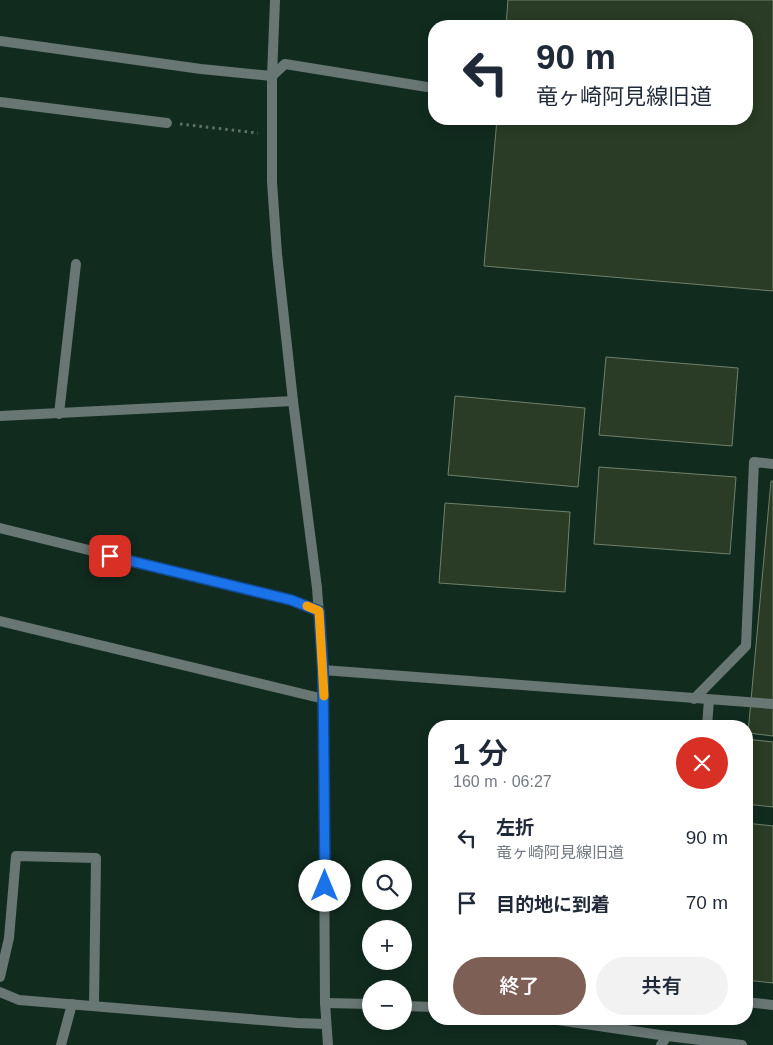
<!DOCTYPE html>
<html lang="ja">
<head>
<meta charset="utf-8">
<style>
  :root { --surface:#fff; --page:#f2f2f3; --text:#1f2937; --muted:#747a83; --accent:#7d5f56 }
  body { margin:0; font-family:Arial,"Noto Sans JP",sans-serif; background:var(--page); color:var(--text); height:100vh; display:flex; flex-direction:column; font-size:19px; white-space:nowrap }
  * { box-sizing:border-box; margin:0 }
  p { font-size:16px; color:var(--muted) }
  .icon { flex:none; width:28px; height:28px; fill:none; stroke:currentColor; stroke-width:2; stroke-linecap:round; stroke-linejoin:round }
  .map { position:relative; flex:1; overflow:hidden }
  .sheet { position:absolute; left:428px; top:720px; width:325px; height:305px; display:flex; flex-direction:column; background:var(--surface); border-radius:20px; box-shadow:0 2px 12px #0003 }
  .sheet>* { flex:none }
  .hud { position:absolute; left:428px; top:20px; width:325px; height:105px; border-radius:20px; box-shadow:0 2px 12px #0003; background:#fff; color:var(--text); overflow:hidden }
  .tools { position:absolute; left:362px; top:860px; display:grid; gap:10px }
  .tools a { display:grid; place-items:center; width:50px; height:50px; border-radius:50%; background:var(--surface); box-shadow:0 2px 12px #0003; font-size:25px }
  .pin { position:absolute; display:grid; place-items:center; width:42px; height:42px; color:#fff; margin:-21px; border-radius:10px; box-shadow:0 2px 8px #0006 }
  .me { position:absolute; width:55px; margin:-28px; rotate:0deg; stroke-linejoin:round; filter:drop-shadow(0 0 4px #0008) }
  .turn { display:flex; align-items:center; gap:18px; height:105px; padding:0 25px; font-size:22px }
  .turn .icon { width:65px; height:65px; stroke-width:2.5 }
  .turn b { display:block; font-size:35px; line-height:42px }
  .round { display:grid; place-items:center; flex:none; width:52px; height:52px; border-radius:26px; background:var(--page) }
  .headline { display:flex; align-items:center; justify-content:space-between; height:85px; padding:0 25px }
  h1 { font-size:30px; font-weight:600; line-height:38px }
  .primary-button { display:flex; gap:10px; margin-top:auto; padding:10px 25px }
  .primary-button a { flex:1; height:58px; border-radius:30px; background:var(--accent); color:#fff; font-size:20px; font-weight:600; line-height:58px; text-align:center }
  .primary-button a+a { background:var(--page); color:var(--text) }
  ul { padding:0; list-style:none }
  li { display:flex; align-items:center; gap:15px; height:65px; padding:0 25px }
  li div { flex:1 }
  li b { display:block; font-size:19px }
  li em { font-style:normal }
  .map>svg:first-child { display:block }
  .building { fill:#2a3c25; stroke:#6f816b }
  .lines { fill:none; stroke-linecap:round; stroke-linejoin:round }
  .path { stroke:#5d7368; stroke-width:3; stroke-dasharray:2.5 4; stroke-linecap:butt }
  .service { stroke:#687674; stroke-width:10 }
  .minor { stroke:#687674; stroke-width:10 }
  .tertiary { stroke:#687674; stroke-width:10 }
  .route-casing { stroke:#114b97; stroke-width:12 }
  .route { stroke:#1a73e8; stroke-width:9 }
  .slow { stroke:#f59e0b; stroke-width:9 }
</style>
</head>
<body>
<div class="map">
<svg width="773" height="1045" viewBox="0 0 773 1045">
  <rect width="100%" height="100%" fill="#112b1f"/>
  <g class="building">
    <polygon points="508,0 773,0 773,291 484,266 497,119 746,119 746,26 506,26"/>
    <polygon points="606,357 738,368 732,446 599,435"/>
    <polygon points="455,396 585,408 578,487 448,475"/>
    <polygon points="599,467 736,477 730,554 594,544"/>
    <polygon points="771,481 773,481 773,736 748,733"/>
    <polygon points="445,503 570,512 565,592 439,583"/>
    <polygon points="746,739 773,742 773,807 746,804"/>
    <polygon points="746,823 773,826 773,983 746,980"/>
  </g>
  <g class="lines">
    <polyline class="path" points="180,124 258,133"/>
    <g class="service">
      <polyline points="323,670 773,704"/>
      <polyline points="694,699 746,646 754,462 773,464"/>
      <polyline points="707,726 709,700"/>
      <polyline points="746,1002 773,1005"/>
      <polyline points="61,1045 72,1004"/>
    </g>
    <g class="minor">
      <polyline points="0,41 201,69 272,76 285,64 427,87"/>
      <polyline points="0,102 167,123"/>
      <polyline points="59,414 76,264"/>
      <polyline points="0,416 293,401"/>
      <polyline points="0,621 324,699"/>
      <polyline points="0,977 9,938 16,856 96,858 94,1005"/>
      <polyline points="0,992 19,1000 297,1023 326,1024"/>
      <polyline points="661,1045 667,1036"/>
    </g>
    <g class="tertiary">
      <polyline points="275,0 272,76 272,182 277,254 293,401 317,588 323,670 325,1003 328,1045"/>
      <polyline points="0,528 291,600 319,611"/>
      <polyline points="325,1003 371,1004"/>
      <polyline points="404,1006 434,1007"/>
      <polyline points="551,1019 667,1036 742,1045"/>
    </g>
  </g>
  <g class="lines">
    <defs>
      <polyline id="route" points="110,556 291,600 319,611 323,670 325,886"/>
    </defs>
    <use href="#route" class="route-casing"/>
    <use href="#route" class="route"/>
    <polyline class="slow" points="307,606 319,611 324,696"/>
  </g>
</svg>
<div class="tools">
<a><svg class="icon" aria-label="search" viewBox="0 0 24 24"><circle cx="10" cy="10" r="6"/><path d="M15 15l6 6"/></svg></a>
<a>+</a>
<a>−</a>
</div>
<div class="pin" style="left:110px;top:556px;background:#d93025"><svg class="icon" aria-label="arrive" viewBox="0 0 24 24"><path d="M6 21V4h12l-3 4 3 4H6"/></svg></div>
<svg class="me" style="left:325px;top:886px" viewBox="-20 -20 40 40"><circle r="19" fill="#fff"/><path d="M0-13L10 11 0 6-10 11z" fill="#1a73e8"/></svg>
<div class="hud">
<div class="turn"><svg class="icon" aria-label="left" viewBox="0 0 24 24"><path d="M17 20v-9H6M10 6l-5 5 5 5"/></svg><div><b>90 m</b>竜ヶ崎阿見線旧道</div></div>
</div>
<section class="sheet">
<div class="headline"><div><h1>1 分</h1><p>160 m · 06:27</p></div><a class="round" style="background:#d93025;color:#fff"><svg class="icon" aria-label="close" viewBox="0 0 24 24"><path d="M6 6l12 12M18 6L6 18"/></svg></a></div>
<ul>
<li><svg class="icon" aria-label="left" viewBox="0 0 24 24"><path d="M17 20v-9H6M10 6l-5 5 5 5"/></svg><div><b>左折</b><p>竜ヶ崎阿見線旧道</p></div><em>90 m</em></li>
<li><svg class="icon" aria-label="arrive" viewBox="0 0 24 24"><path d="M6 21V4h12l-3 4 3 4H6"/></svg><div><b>目的地に到着</b></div><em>70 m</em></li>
</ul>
<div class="primary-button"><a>終了</a><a>共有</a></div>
</section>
</div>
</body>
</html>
